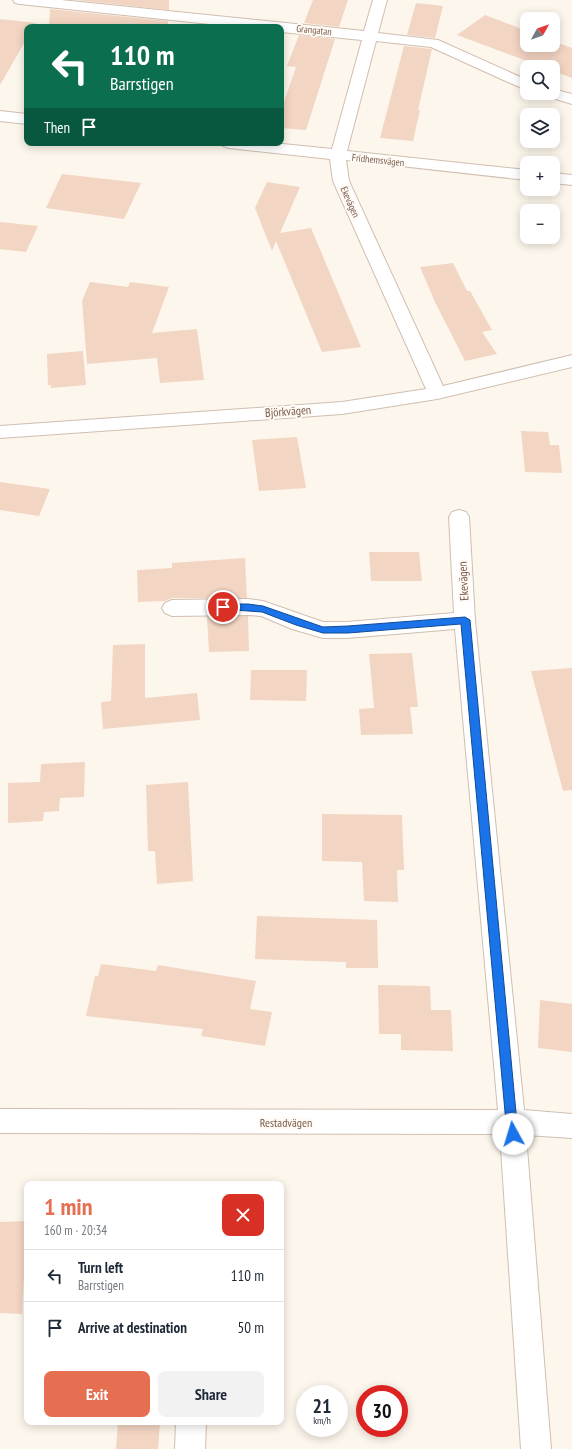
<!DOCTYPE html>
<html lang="en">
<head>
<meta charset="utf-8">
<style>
  :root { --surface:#fff; --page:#f2f2f3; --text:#1f2937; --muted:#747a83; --line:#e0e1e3; --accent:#e76f51 }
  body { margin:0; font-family:"PT Sans Narrow",sans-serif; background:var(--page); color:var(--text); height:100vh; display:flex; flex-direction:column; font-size:15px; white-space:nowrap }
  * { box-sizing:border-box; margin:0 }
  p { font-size:13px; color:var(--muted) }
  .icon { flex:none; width:22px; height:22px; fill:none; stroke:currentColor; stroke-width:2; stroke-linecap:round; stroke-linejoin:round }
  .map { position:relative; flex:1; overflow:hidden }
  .side { position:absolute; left:24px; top:1181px; width:260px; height:244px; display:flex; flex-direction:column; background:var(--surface); border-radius:8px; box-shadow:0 2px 10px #0003 }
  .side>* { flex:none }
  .top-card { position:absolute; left:24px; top:24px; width:260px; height:122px; border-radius:8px; box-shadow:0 2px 10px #0003; background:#0b6e4f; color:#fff; overflow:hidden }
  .needle { width:26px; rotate:50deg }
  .tools { position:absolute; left:520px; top:12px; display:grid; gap:8px }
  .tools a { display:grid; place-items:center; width:40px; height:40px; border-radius:8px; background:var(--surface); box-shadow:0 2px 10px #0003; font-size:20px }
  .speed { position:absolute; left:296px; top:1385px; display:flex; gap:8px; font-size:20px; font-weight:700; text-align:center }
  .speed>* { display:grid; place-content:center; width:52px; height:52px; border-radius:50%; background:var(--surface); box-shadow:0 2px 10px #0003; line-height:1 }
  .speed small { font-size:10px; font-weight:400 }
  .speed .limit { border:6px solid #d22; background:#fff; color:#111 }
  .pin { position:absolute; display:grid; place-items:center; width:34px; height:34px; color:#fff; margin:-17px; border:2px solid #fff; border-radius:50%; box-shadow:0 1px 4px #0007 }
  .me { position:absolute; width:44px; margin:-22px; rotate:354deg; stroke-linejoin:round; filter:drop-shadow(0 0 3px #0008) }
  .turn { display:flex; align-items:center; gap:14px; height:84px; padding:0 20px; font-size:18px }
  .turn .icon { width:52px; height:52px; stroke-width:2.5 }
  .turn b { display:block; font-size:28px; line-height:34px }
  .then { display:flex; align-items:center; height:38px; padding:0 20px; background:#0003; gap:8px; font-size:15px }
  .round { display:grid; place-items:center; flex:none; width:42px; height:42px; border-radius:8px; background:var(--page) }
  .summary { display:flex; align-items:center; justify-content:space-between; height:68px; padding:0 20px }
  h1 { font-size:24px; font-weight:600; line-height:30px; color:var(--accent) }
  .primary-button { display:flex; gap:8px; margin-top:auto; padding:8px 20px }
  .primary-button a { flex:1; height:46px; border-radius:8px; background:var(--accent); color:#fff; font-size:16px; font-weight:600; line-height:46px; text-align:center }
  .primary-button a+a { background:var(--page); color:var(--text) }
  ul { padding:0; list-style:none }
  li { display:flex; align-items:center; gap:12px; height:52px; padding:0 20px; border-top:1px solid var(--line) }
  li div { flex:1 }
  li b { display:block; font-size:15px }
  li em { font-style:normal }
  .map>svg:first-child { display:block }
  .building { fill:#f3d5c3 }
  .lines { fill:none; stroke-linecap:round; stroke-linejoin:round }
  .minor-casing { stroke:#d1beb0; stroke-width:2 }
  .minor { fill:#fff; fill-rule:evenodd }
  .route { fill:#1a73e8; stroke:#114b97 }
  .labels { text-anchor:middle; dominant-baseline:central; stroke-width:4; stroke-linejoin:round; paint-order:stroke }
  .far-street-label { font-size:10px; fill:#7a5c4d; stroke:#fffaf3 }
  .street-label { font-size:12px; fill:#7a5c4d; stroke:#fffaf3 }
</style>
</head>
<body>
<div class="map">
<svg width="572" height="1449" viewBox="0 0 572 1449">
  <rect width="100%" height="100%" fill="#fdf6ec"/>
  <g class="building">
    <polygon points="76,0 169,0 169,10"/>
    <polygon points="313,0 348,0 339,27 304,23"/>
    <polygon points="416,3 443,6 435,38 407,35"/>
    <polygon points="50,9 168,21 168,27 49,27"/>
    <polygon points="485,15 527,31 527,45 553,45 553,41 572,48 572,78 553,71 553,67 543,67 457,35"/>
    <polygon points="0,19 36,23 34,27 27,27 27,38 0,85"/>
    <polygon points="299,35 335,39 306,130 281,128 281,111 296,67 287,66"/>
    <polygon points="404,46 432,49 418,110 420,110 413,141 380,138"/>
    <polygon points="62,174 141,183 124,219 46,208"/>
    <polygon points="267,182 300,187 280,233 311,228 361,347 322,352 276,241 272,251 255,208"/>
    <polygon points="0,222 38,226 26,252 0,249"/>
    <polygon points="453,263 467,291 470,291 492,330 482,332 497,354 465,361 435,302 420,267"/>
    <polygon points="90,282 128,287 130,282 169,287 152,333 197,329 204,380 160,383 157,358 87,364 82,301"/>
    <polygon points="83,351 86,385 51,388 51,385 48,385 47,354"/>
    <polygon points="521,431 548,432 550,445 559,445 562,473 525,472"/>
    <polygon points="297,437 306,488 259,491 252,440"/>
    <polygon points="0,482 50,489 39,516 0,510"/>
    <polygon points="369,552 419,552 422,581 371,581"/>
    <polygon points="245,558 247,598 172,598 165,601 138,602 137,570 172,568 172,563"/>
    <polygon points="248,616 249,651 209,652 207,617"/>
    <polygon points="145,644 145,698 197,693 200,720 103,729 101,702 111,701 113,645"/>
    <polygon points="412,653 418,707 410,707 413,734 361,735 359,709 374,708 369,654"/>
    <polygon points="572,668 572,790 563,791 531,671"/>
    <polygon points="251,670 307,670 306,701 250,700"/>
    <polygon points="85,762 84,797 60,798 59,811 44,812 43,821 8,823 8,783 40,782 41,764"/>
    <polygon points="188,782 193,881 157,884 155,851 148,851 146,785"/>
    <polygon points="322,814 402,815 404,870 397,870 398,902 364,901 362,862 322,861"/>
    <polygon points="257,916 377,920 378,968 346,968 346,962 255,959"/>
    <polygon points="101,964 156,971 158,965 256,981 250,1009 272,1012 265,1046 201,1036 203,1029 86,1016 95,976 98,976"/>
    <polygon points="378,985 430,986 431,1010 451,1010 453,1051 401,1050 401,1034 379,1034"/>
    <polygon points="540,1000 572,1004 572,1052 538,1048"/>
    <polygon points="27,1221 22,1314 0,1313 0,1222"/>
    <polygon points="118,1422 160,1422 158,1449 116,1449"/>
  </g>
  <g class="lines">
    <defs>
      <g id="minor">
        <polygon points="13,0 61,0 364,31 373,0 387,0 378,33 438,40 527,80 527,90 510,83 431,47 376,41 347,151 527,170 527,180 346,160 349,181 443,386 572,355 572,367 437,399 342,414 0,438 0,426 342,402 426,389 333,181 330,159 229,148 223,146 221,143 273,143 332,149 362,40 281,32 281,27 238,27 20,4 15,3"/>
        <polygon points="553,89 572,94 572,104 546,96 543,93 553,93"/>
        <polygon points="0,111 27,114 27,124 0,121"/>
        <polygon points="553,173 572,175 572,185 553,183"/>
        <polygon points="459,510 466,512 469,517 475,620 524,1110 572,1114 572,1138 526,1135 551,1449 521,1449 500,1134 0,1133 0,1109 498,1110 455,629 347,638 323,638 292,629 261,616 248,615 172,616 165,613 162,608 165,603 172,600 248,599 263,601 323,622 347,622 454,613 449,517 452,512"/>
        <polygon points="176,1422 206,1422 205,1449 175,1449"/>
      </g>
    </defs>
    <use href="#minor" class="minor-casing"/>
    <use href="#minor" class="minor"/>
  </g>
  <polygon class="route" points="223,604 248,604 263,606 323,627 348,626 465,617 470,620 518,1134 516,1137 513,1139 509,1137 507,1134 461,624 348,633 323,633 296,625 262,612 220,609 218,607"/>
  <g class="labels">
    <g class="far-street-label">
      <text transform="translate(314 30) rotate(6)">Grangatan</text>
      <text transform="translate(378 160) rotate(6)">Fridhemsvägen</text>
      <text transform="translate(350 202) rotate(66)">Ekevägen</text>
    </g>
    <g class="street-label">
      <text transform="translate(288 411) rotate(-4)">Björkvägen</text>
      <text transform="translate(463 581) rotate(-93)">Ekevägen</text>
      <text x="286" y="1122">Restadvägen</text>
    </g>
  </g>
</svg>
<div class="tools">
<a><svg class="needle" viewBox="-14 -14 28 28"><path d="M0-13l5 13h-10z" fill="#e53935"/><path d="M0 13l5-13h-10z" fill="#747a83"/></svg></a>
<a><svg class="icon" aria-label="search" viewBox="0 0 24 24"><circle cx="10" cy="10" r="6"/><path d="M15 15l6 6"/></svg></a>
<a><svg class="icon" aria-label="layers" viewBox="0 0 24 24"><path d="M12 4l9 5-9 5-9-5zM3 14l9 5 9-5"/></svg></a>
<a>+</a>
<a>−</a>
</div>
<div class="speed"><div>21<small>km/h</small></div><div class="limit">30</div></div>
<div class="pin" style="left:223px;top:607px;background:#d93025"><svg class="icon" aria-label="arrive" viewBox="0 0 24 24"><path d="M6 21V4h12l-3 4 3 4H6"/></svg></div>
<svg class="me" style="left:513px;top:1134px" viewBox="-20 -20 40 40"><circle r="19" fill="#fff"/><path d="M0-13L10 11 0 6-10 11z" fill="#1a73e8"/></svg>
<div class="top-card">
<div class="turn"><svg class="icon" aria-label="left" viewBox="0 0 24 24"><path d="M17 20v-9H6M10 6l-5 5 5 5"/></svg><div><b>110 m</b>Barrstigen</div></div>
<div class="then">Then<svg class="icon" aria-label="arrive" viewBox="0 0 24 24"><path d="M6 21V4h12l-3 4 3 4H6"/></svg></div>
</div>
<section class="side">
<div class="summary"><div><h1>1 min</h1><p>160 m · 20:34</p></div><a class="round" style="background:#d93025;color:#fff"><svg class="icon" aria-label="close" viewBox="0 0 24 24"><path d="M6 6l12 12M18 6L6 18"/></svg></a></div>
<ul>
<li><svg class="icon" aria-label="left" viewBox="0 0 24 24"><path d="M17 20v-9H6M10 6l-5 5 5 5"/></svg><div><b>Turn left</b><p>Barrstigen</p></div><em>110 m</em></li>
<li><svg class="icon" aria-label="arrive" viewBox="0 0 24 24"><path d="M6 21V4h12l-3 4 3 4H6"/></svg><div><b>Arrive at destination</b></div><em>50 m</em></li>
</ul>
<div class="primary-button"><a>Exit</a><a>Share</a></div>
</section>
</div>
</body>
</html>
